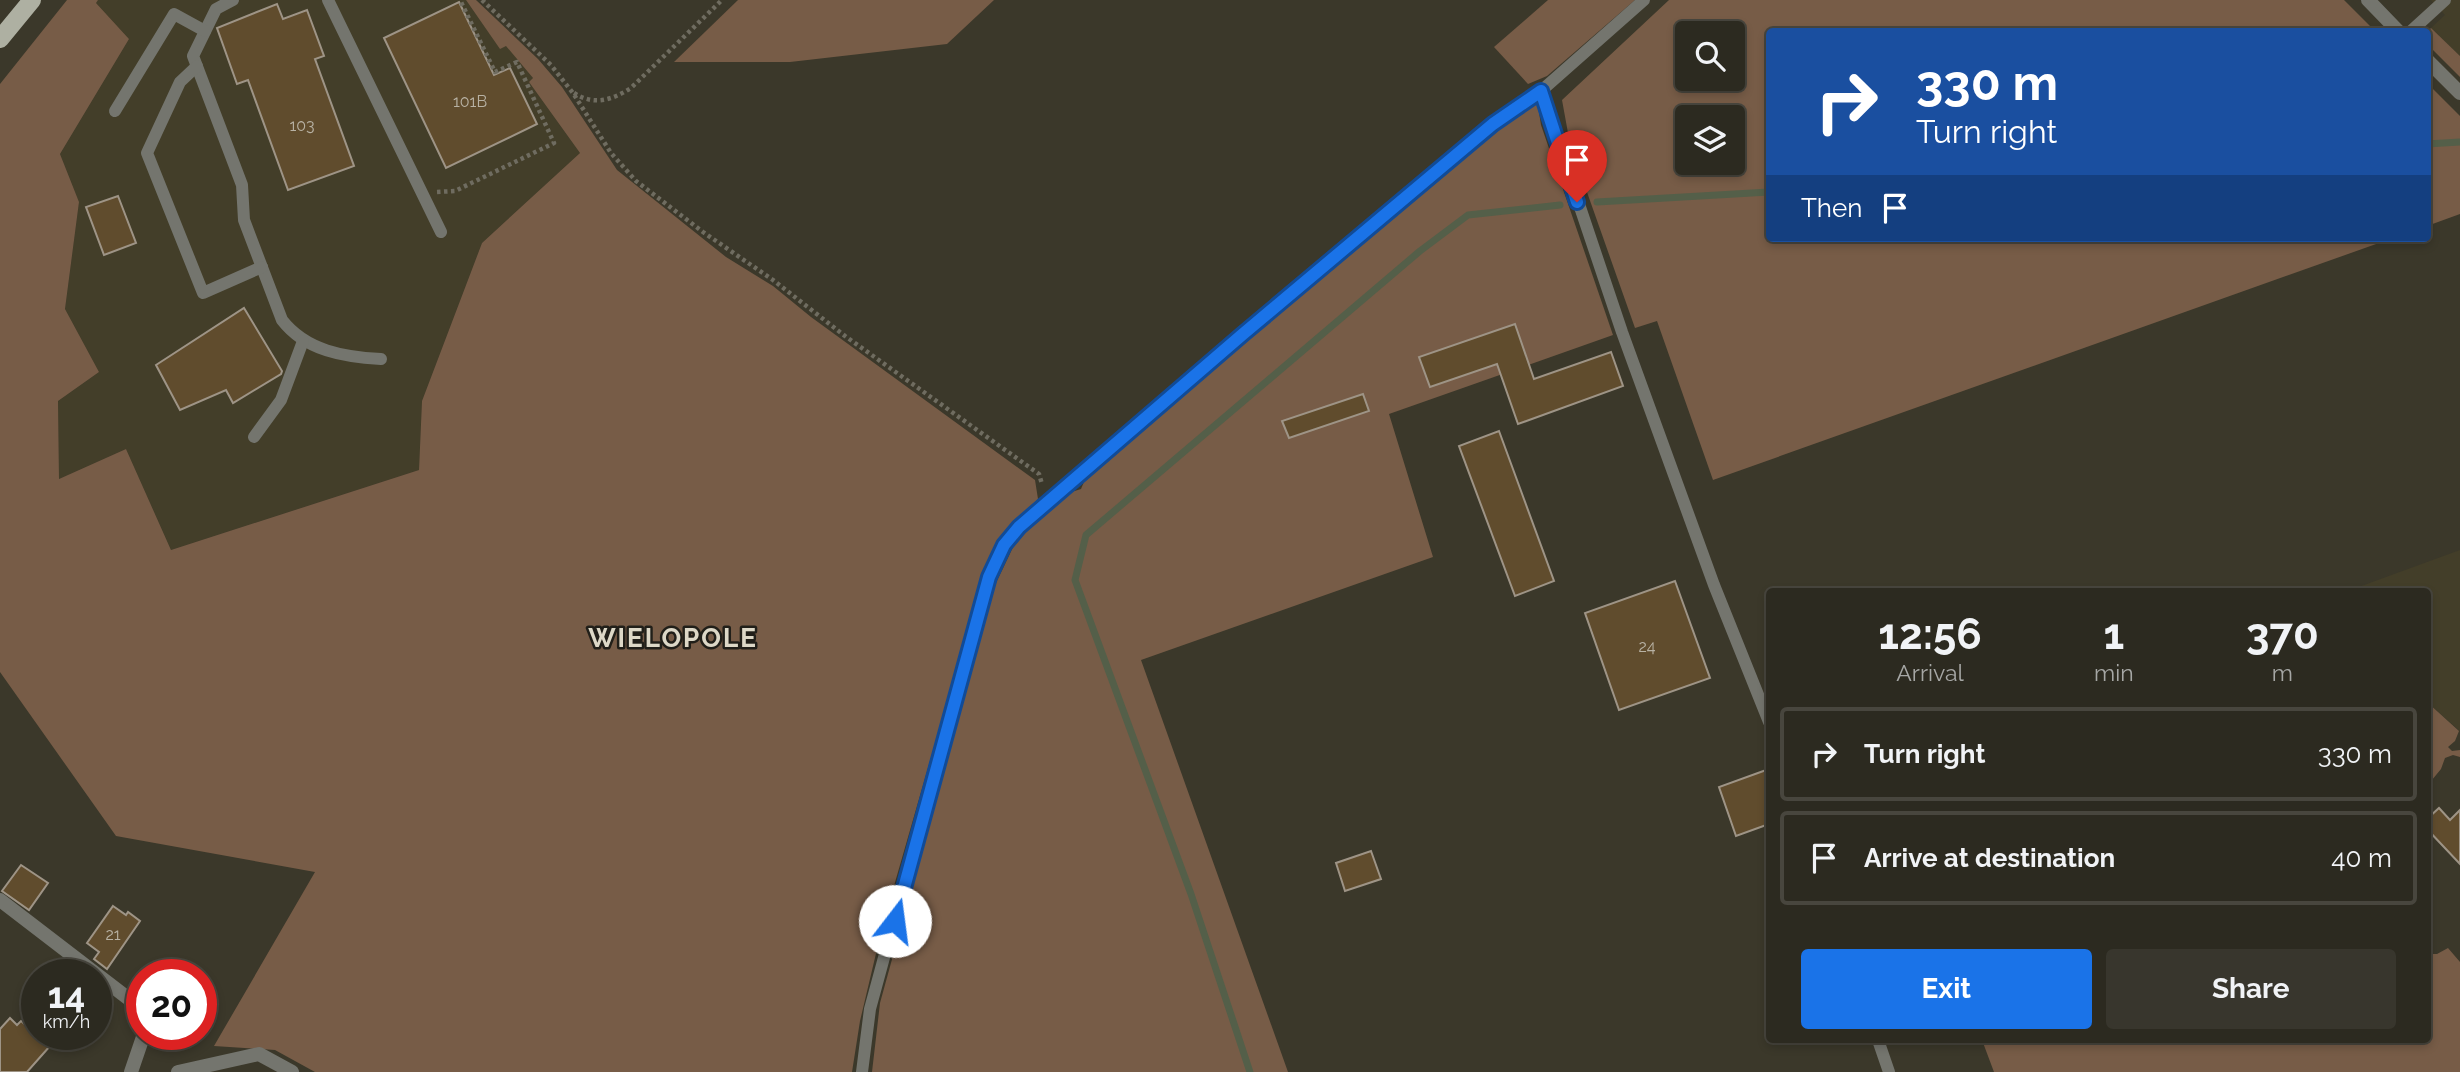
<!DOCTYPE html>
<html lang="en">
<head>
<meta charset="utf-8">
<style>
  :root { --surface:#2c2a20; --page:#38362d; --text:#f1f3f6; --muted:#a6a7a5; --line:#48463e; --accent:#1a73e8 }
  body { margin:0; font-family:Raleway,sans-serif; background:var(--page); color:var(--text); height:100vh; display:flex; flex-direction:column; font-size:26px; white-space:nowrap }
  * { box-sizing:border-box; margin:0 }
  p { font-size:23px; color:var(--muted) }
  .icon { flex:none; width:38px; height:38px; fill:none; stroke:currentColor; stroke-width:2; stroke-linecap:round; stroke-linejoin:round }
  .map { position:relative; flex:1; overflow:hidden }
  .side { position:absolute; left:1766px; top:588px; width:665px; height:455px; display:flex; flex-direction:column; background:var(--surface); border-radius:7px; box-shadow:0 4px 10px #0003,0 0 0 2px var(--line) }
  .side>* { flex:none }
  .hud { position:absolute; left:1766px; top:28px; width:665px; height:214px; border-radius:7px; box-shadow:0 4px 10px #0003,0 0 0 2px var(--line); background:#1a4fa0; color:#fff; overflow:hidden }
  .controls { position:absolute; left:1675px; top:21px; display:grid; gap:14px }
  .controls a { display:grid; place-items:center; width:70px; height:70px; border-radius:7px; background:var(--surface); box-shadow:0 4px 10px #0003,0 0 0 2px var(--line); font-size:35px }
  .speed { position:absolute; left:21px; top:959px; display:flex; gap:14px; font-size:35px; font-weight:700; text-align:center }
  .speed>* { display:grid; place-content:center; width:91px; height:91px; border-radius:50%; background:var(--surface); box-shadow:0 4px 10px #0003,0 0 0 2px var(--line); line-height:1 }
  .speed small { font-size:18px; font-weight:400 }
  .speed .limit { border:10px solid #d22; background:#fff; color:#111 }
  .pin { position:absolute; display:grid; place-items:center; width:60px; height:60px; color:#fff; margin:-72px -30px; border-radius:50% 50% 50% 0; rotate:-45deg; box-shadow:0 0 7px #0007 }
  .pin .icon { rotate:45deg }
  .me { position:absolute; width:77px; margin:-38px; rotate:15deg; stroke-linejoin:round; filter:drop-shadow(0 0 5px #0008) }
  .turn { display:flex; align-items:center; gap:24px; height:147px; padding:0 35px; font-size:32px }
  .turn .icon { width:91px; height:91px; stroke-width:2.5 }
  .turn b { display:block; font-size:49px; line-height:60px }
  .then { display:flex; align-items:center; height:66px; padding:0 35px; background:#0003; gap:14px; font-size:26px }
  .eta { display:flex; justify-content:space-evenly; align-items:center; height:119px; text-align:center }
  .eta b { font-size:42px; font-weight:700; line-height:49px }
  .button { display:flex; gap:14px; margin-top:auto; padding:14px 35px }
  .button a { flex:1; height:80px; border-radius:7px; background:var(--accent); color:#fff; font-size:28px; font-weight:700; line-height:80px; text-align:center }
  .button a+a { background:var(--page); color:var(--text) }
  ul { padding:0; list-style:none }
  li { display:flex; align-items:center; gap:21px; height:94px; margin:0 14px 10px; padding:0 21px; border:4px solid var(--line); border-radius:7px }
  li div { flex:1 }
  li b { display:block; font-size:26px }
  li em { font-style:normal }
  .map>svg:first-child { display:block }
  .built { fill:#433e29 }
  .green { fill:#775c47; fill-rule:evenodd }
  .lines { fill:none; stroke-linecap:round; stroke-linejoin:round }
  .stream { stroke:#545f49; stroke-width:7 }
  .building { fill:#604c2d; stroke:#9e9486; stroke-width:2 }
  .path { stroke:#6f6c60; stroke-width:4.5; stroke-dasharray:3.5 3.5; stroke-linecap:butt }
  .service { stroke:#74756e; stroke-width:12 }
  .minor { stroke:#74756e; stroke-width:14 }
  .primary { stroke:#aeb0a2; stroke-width:18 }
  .route-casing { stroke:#114b97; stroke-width:18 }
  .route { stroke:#1a73e8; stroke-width:12 }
  .labels { text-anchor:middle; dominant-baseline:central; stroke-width:5; stroke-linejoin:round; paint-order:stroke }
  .number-label { font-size:16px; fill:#b8b2a4 }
  .district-label { font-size:26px; font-weight:bold; letter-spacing:2px; fill:#ddd8c7; stroke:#211f19 }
</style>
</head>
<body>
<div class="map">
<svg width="2460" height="1072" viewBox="0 0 2460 1072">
  <rect width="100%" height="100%" fill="#3b382a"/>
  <g class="built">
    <polygon points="98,0 466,0 500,48 506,45 533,78 529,82 580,153 482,243 422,401 419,470 171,550 126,449 59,479 58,401 99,372 65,309 79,202 60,154 129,39 95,2"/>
    <polygon points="2431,0 2460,0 2460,56 2431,28 2445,15"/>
    <polygon points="2460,550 2460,731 2427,702 2427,592 2345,592"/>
  </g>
  <g class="green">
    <polygon points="67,0 98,0 96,3 129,39 60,154 79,202 65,309 99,372 58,401 59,479 126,449 171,550 419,470 422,401 482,243 580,153 529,82 533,78 506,46 500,49 466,0 476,0 538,59 562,87 617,170 726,257 773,286 811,317 1035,480 1038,499 997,544 985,570 883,924 860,1021 852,1072 315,1072 275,1050 214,1046 315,872 116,836 0,672 0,84"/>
    <polygon points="738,0 994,0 947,44 790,62 674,62"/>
    <polygon points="1548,0 1635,0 1547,76 1528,84 1494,47"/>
    <path d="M1669,0H2344L2375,31L1769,32V238H2393L1713,480L1657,321L1635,328L1570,144L1562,100ZM1687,33H1732V79H1687ZM1687,117H1732V163H1687Z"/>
    <polygon points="2431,28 2460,56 2460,77 2427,44 2427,32"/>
    <polygon points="2427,83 2460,116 2460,214 2427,226"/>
    <path d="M1537,100L1541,125L1613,335L1389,414L1433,557L1141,660L1288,1072H872L880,1003L995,585L1015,543L1065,494L1081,489L1086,477C1234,350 1380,217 1537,100Z"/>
    <polygon points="2427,702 2459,731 2455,741 2448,747 2452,751 2460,750 2460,757 2453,755 2445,758 2441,769 2427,786"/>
    <polygon points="2448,948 2460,962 2460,1072 1994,1072 1982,1040 2427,1040 2427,954 2437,954"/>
  </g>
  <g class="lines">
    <g class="stream">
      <polyline points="2427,144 2460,142"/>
      <polyline points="1597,202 1769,192"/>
      <polyline points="1250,1072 1191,894 1075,580 1086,535 1420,251 1468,215 1560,205"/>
    </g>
  </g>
  <g class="building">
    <polygon points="459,2 494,75 510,68 537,124 446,168 384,38"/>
    <polygon points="277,4 283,19 307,10 324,56 315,59 354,166 288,190 248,80 237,84 217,28"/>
    <polygon points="118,196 136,243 104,255 86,207"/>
    <polygon points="244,308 282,371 281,374 233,403 226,390 180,410 156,365"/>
    <polygon points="1515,324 1534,379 1611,352 1623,386 1518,424 1497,364 1430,387 1419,357"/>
    <polygon points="1363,394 1369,411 1289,438 1282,421"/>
    <polygon points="1499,431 1554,581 1515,596 1459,446"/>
    <polygon points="1675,581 1710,678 1619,710 1585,613"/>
    <polygon points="1769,769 1769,824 1736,836 1719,787"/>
    <polygon points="2439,808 2450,820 2460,810 2460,864 2427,829 2427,819"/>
    <polygon points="1371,851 1381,879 1345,891 1336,863"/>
    <polygon points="21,865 48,883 29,910 2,891"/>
    <polygon points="113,906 126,915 128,912 140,921 107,969 94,959 99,952 87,943"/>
    <polygon points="10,1018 17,1025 21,1021 50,1046 27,1072 0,1072 0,1029"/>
  </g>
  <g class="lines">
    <g class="path">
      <polyline points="482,0 551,65 573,93 611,153 636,181 703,232 773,280 845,336 1039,474 1042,484"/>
      <path d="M574,93C594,106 612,100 631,88L722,0"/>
      <polyline points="437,192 455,191 554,143 517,62 495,72 460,0"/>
    </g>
    <g class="service">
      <path d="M233,0L216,9L193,56L242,185L244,220L282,320C306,351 344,357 381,359"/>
      <polyline points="328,0 441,232"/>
      <polyline points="1644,0 1541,91 1622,332 1714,585 1769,722"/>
      <polyline points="2410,32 2445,0"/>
      <polyline points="197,66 180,82 147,153 203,293 262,267"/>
      <polyline points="115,111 174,14 205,31"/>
      <polyline points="254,437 281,400 303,341"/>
      <polyline points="1878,1040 1889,1072"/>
      <path d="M862,1072L870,1009L982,597C994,561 1007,539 1034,512L1493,124L1541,91"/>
    </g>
    <g class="minor">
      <polyline points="2368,0 2399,32"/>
      <polyline points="2427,60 2460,93"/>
      <polyline points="0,900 142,1009"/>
      <polyline points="131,1072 144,1034"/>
      <polyline points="178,1072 259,1054 292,1072"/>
    </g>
    <polyline class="primary" points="0,39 32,0"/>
  </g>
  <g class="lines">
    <defs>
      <polyline id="route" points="895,921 989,577 1004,545 1019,527 1243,334 1493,124 1541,91 1577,202"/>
    </defs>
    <use href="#route" class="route-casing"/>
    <use href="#route" class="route"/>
  </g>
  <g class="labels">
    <g class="number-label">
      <text x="470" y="101">101B</text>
      <text x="302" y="125">103</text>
      <text x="1647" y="646">24</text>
      <text x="113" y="934">21</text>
    </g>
    <g class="district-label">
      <text x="673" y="638">WIELOPOLE</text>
    </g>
  </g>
</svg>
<div class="controls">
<a><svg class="icon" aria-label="search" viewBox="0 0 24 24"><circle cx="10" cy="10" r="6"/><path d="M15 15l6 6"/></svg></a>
<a><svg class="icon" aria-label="layers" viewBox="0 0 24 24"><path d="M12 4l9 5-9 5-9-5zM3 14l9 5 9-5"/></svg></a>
</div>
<div class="speed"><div>14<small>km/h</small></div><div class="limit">20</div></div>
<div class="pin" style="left:1577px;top:202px;background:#d93025"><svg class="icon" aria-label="arrive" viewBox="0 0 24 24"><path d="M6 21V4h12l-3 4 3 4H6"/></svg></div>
<svg class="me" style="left:895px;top:921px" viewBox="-20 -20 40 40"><circle r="19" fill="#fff"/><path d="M0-13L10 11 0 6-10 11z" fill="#1a73e8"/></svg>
<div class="hud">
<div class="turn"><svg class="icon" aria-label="right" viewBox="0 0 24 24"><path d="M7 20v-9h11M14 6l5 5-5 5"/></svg><div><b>330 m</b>Turn right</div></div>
<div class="then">Then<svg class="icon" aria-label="arrive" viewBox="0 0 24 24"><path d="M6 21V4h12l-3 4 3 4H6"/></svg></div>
</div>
<section class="side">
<div class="eta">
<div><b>12:56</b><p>Arrival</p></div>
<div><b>1</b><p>min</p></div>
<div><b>370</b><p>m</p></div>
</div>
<ul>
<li><svg class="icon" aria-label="right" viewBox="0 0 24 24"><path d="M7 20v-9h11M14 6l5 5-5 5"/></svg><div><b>Turn right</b></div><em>330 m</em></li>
<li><svg class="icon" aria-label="arrive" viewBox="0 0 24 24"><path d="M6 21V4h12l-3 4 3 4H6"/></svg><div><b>Arrive at destination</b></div><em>40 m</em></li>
</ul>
<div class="button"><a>Exit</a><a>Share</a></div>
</section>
</div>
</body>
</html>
